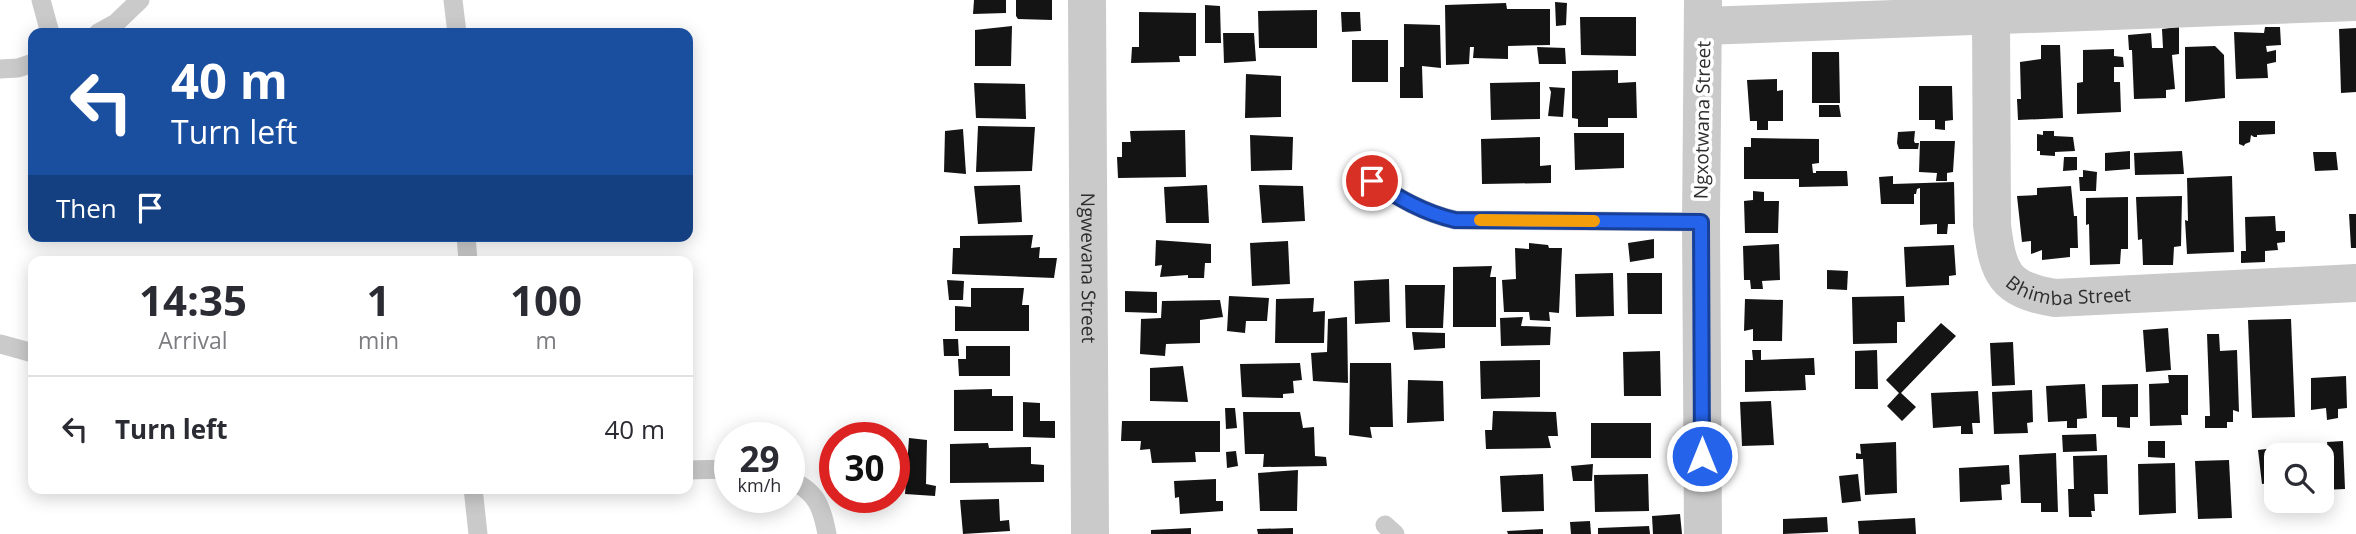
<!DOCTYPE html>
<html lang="en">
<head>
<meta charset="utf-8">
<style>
  :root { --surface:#fff; --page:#f2f2f3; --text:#2b2b33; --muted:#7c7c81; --line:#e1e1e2 }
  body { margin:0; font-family:"Open Sans",sans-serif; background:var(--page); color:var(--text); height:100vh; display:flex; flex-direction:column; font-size:26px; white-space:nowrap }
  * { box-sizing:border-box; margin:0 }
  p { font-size:23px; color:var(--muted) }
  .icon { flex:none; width:38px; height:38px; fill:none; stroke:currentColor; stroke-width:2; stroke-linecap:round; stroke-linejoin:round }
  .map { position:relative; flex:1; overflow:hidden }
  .side { position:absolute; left:28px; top:256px; width:665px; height:238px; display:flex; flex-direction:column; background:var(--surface); border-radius:14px; box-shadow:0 4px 18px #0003 }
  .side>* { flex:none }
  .banner { position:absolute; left:28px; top:28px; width:665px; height:214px; border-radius:14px; box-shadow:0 4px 18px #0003; background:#1a4fa0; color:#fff; overflow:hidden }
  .fabs { position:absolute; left:2264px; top:443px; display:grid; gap:14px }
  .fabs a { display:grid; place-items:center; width:70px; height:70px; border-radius:14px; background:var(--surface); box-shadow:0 4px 18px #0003; font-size:35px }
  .speed { position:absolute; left:714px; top:422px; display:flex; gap:14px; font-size:35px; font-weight:700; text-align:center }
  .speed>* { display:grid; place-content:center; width:91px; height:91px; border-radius:50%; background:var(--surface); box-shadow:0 4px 18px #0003; line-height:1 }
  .speed small { font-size:18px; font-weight:400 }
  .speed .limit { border:10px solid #d22; background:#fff; color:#111 }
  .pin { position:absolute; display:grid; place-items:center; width:60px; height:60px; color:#fff; margin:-30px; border:4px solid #fff; border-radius:50%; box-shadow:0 2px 7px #0007 }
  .me { position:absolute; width:77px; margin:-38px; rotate:0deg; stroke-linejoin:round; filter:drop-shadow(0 0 5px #0008) }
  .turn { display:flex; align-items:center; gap:24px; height:147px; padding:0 28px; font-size:32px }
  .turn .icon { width:91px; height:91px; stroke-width:2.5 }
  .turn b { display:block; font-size:49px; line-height:60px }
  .then { display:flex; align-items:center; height:66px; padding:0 28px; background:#0003; gap:14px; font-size:26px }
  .eta { display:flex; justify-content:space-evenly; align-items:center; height:119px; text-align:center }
  .eta b { font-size:42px; font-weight:700; line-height:49px }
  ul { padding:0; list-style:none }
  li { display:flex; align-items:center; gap:21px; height:105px; padding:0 28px; border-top:2px solid var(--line) }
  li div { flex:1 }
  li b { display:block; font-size:26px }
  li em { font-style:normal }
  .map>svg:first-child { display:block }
  .building { fill:#141414 }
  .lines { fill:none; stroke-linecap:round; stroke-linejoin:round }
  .service { stroke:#cacaca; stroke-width:19 }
  .minor { stroke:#cacaca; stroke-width:38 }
  .route-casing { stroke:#184099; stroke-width:18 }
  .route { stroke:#2563eb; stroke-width:12 }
  .slow { stroke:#f59e0b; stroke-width:12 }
  .labels { text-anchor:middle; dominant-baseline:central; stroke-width:7; stroke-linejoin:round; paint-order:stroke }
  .street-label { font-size:19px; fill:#2d2d2d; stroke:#fff }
</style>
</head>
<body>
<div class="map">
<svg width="2356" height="534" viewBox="0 0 2356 534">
  <rect width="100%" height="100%" fill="#fff"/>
  <g class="building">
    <polygon points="974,0 1006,0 1006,13 973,14"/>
    <polygon points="1016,0 1052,0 1052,20 1018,19 1016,16"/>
    <polygon points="1555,2 1567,3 1566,25 1556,26"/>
    <polygon points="1506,3 1507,9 1550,9 1550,45 1508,46 1508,59 1473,58 1474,47 1470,47 1469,64 1446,65 1445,5"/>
    <polygon points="1205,5 1220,6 1221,43 1205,43"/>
    <polygon points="1317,10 1317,48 1259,48 1258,11"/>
    <polygon points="1139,12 1196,13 1196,56 1179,56 1180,62 1131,63 1132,47 1139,47"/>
    <polygon points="1341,12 1360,12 1361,31 1342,32"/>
    <polygon points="1580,17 1636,17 1636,56 1581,55"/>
    <polygon points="1404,24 1440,25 1441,68 1422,66 1423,98 1400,98 1400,67 1404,67"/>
    <polygon points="1012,26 1011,66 975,66 975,30"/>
    <polygon points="2179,27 2179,54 2172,55 2175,89 2166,90 2166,98 2134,99 2132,50 2129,50 2128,35 2151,33 2152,48 2163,48 2162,29"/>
    <polygon points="2265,27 2280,27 2281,45 2266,46 2267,52 2276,50 2276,62 2267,64 2268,78 2236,79 2234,32 2264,33"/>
    <polygon points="2356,28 2356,92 2341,93 2339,29"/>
    <polygon points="1223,33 1254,33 1256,61 1224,63"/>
    <rect x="1352" y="40" width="36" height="42"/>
    <polygon points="2041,45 2060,45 2063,118 2018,120 2017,99 2021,99 2020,62 2041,59"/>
    <polygon points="2215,46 2224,55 2225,98 2185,102 2185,47"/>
    <polygon points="1537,47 1565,48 1566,64 1539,64"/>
    <polygon points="2114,49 2114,56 2123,57 2124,67 2114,67 2114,82 2120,82 2121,112 2077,114 2077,83 2083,82 2083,50"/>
    <polygon points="1812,52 1839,52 1840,103 1812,103"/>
    <polygon points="1618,70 1618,83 1636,82 1637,118 1608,118 1608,127 1578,127 1578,119 1572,118 1572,71"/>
    <polygon points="1246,74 1281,76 1281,117 1245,118"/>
    <polygon points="1777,79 1777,91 1783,90 1783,121 1768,121 1768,130 1757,130 1757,121 1750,121 1747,80"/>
    <polygon points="1540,82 1540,119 1491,120 1490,83"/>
    <polygon points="974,83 1025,84 1026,119 976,118"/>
    <polygon points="1919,86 1952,86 1953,120 1945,121 1945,130 1935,129 1935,120 1919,120"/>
    <polygon points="1549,87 1565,88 1563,117 1548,116 1551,92"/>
    <polygon points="1819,105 1839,105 1841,117 1819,117"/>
    <polygon points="2239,121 2275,121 2275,134 2257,135 2257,137 2254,137 2251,135 2250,142 2245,144 2244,146 2239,144"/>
    <polygon points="978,126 1035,127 1032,171 976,172"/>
    <polygon points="963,129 966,174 944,172 945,131"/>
    <polygon points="1185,130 1186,177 1118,178 1117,157 1122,157 1122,142 1131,142 1130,131"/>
    <polygon points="1915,131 1914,141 1915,143 1919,143 1918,149 1899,149 1897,143 1898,132"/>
    <polygon points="2043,131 2054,131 2054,136 2073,137 2075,151 2055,152 2055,156 2040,155 2040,151 2037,151 2037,134 2043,135"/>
    <polygon points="1574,133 1624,133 1624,168 1575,170"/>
    <polygon points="1250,135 1293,137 1292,170 1251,171"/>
    <polygon points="1540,137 1540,166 1551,165 1551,183 1482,184 1481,139"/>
    <polygon points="1751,138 1819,139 1819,163 1812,164 1813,173 1816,173 1816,171 1847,171 1848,186 1799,187 1799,179 1744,179 1744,147 1751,147"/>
    <polygon points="1920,141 1955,141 1953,172 1947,173 1947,181 1936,181 1937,173 1919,172"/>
    <polygon points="2130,151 2130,169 2105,171 2105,153"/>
    <polygon points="2182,151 2184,174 2135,175 2134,153"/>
    <polygon points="2313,152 2336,152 2338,170 2315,171"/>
    <polygon points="2064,157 2077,157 2077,170 2063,171"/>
    <polygon points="2083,170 2097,172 2096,191 2080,191 2079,177 2083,177"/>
    <polygon points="1893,176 1893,184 1954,182 1955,224 1948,224 1947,234 1937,234 1937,224 1920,225 1920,188 1917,189 1916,194 1914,194 1914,204 1881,204 1879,177"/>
    <polygon points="2232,176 2234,252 2187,254 2185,220 2188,221 2187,178"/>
    <polygon points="1020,185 1022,222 978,224 974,186"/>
    <polygon points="1207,185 1209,223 1166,223 1164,187"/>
    <polygon points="1259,185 1303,186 1305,221 1262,223"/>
    <polygon points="2071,186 2074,216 2077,216 2078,248 2070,248 2070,257 2042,260 2042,250 2031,254 2031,241 2022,242 2017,196 2037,195 2037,188"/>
    <polygon points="1753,191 1764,192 1764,201 1779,201 1778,233 1745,233 1744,201 1753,200"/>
    <polygon points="2182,196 2181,246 2174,247 2173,265 2143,265 2142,239 2138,240 2136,197"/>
    <polygon points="2128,197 2128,249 2121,249 2120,264 2090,265 2089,224 2086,225 2086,198"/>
    <polygon points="2349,214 2356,214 2356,248 2351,248"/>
    <polygon points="2275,216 2276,231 2285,231 2285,242 2277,243 2278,250 2265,251 2265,262 2241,263 2241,251 2246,251 2245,217"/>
    <polygon points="1033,235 1031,248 1040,247 1039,258 1057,258 1054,278 952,274 953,248 960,248 960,236"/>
    <polygon points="1654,239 1654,258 1630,262 1628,243"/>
    <polygon points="1156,240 1211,244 1211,263 1205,263 1204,278 1188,278 1188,275 1160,277 1162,265 1155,266"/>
    <polygon points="1288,241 1290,284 1252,286 1250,243"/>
    <polygon points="1529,243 1548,245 1549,248 1562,248 1559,313 1549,312 1550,321 1530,320 1529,312 1504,312 1502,280 1516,279 1515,248 1529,249"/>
    <polygon points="1779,244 1780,280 1762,281 1763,289 1751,289 1750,280 1744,280 1743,246"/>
    <polygon points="1954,245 1956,275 1949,276 1949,285 1906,287 1904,247"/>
    <polygon points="1492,266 1490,277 1496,277 1496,327 1453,327 1453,267"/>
    <polygon points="1827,270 1848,271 1847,290 1827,289"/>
    <polygon points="1613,273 1614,316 1576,317 1575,274"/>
    <polygon points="1627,273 1662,273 1662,314 1628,314"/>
    <polygon points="1389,279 1390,322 1355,324 1354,281"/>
    <polygon points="947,280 964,281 963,300 949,300"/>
    <polygon points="1405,285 1445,285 1443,328 1406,328"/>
    <polygon points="971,288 1024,288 1022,305 1029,305 1029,331 955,331 955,306 971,307"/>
    <polygon points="1125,291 1157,292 1157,313 1125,312"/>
    <polygon points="1229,296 1269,298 1267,321 1246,321 1245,333 1227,331"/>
    <polygon points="1904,296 1905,322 1897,322 1897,343 1853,344 1852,297"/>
    <polygon points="1314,298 1313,312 1325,311 1324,343 1275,343 1276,299"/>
    <polygon points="1745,299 1783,300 1782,341 1753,341 1753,329 1744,331"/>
    <polygon points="1220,300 1223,317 1200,320 1200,343 1166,344 1165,356 1140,354 1141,319 1161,318 1162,301"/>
    <polygon points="1347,317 1348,383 1313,381 1311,353 1327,352 1328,319"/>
    <polygon points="1523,317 1521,326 1551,327 1550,345 1501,346 1500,318"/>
    <polygon points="2291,319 2295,417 2252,418 2248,320"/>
    <polygon points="1941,323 1956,336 1901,393 1916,407 1902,421 1887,406 1899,393 1886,380"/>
    <polygon points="2168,328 2171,370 2146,372 2143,330"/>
    <polygon points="1412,332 1445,333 1445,348 1414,350"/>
    <polygon points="2207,334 2219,334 2220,351 2237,350 2239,412 2233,410 2233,422 2227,422 2227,428 2205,428 2205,416 2210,416"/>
    <polygon points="943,339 958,339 959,356 944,356"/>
    <polygon points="2013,342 2015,385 1992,386 1990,343"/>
    <polygon points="966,346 1010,346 1010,376 959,376 958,359 966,359"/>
    <polygon points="1752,350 1761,350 1761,360 1814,358 1815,375 1805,375 1806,390 1745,392 1745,360 1753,360"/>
    <polygon points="1877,350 1878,389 1855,389 1855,351"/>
    <polygon points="1660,351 1661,396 1624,396 1623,352"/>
    <polygon points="1540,360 1540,397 1481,399 1480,361"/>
    <polygon points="1300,363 1302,380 1293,381 1294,393 1283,394 1283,398 1242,397 1240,364"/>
    <polygon points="1350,363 1391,363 1393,427 1370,427 1372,438 1349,435"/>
    <polygon points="1183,366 1188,402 1150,401 1150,368"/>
    <polygon points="2168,375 2188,375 2188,415 2181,415 2182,425 2150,426 2149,384 2169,383"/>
    <polygon points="2346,376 2347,408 2338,409 2338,418 2327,420 2326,408 2311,410 2311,378"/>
    <polygon points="1408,380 1443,381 1444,421 1407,423"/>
    <polygon points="2085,384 2087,418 2077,419 2077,428 2067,428 2067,421 2048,422 2046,386"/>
    <polygon points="2138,384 2138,417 2130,417 2130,428 2117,427 2117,417 2102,417 2102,385"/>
    <polygon points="992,389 992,396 1013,396 1013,431 954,431 954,390"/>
    <polygon points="2032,390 2033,422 2027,423 2028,433 1994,434 1992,392"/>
    <polygon points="1978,391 1980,423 1972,423 1973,434 1961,434 1961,426 1933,428 1931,393"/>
    <polygon points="1771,401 1774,445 1742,446 1740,402"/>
    <polygon points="1023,402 1040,403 1040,421 1055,421 1055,438 1023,437"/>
    <polygon points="1225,408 1235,408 1237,428 1226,429"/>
    <polygon points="1493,411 1556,412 1558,436 1548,436 1551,448 1486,449 1485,430 1492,430"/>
    <polygon points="1243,412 1300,412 1303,428 1314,427 1315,456 1326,457 1327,466 1263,467 1264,454 1245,454"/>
    <polygon points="1122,421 1220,421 1220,452 1195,452 1196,462 1152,463 1150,449 1140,450 1141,441 1121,441"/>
    <rect x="1591" y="423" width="60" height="35"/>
    <polygon points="2096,434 2097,451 2063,452 2062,435"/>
    <polygon points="909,438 927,440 926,484 936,486 935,496 905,494"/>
    <polygon points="2148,441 2165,441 2165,458 2148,457"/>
    <polygon points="2343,441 2345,489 2322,490 2322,455 2311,455 2310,451 2328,450 2327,442"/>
    <polygon points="1896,442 1897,493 1865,495 1863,459 1856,459 1856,453 1861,454 1860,444"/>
    <polygon points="988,443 989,448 1031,447 1031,464 1044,465 1044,482 950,483 950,444"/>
    <polygon points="2290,446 2291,455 2277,455 2277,482 2262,484 2258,450"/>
    <polygon points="1236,451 1238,466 1227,468 1226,452"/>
    <polygon points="2056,453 2058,512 2041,512 2041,503 2021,503 2019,455"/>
    <polygon points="2107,455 2108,494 2094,494 2095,511 2091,511 2092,517 2069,517 2068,489 2074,489 2073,456"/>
    <polygon points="2229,460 2232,518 2198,519 2195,461"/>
    <polygon points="2175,463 2176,513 2139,515 2138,464"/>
    <polygon points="1593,464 1592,481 1573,481 1571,466"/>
    <polygon points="2009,465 2010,484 2001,485 2002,500 1960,502 1959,468"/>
    <polygon points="1298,470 1297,511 1260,511 1258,473"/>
    <polygon points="1543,474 1544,511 1502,512 1500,476"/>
    <polygon points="1648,474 1649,511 1595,512 1594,475"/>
    <polygon points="1858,474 1861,501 1842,503 1839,476"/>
    <polygon points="1216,479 1216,501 1223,501 1223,511 1180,514 1179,497 1175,498 1174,481"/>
    <polygon points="999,499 1000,521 1009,520 1010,531 963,534 960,500"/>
    <polygon points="1680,514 1682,534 1653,534 1652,516"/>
    <polygon points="1827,517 1828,532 1783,534 1783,519"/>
    <polygon points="1915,518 1916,534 1859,534 1858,521"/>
    <polygon points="1590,521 1591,534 1571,534 1570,522"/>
    <polygon points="1649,526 1650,534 1598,534 1598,528"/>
    <polygon points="1191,528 1191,534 1151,534 1151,530"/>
    <polygon points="1293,528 1293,534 1258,534 1257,529"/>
    <polygon points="1543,529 1543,534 1508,534 1507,531"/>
  </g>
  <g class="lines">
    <g class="service">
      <polyline points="41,0 50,33"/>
      <polyline points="453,0 457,33"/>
      <polyline points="98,33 116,23 140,0"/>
      <polyline points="0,69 18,68 33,63"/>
      <path d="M1372,181C1399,198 1424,213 1455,220L1701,222"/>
      <polyline points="466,236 468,261"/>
      <polyline points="0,344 33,353"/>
      <polyline points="688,470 730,469"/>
      <path d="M789,480C816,490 822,507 827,534"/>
      <polyline points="473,488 478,534"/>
      <polyline points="1385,525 1395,534"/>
    </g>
    <g class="minor">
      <path id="s1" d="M1087,0L1090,534"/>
      <polyline points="1703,2 1701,222 1703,534"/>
      <path id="s2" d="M1991,15L1992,225C1998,273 2004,290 2055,298L2356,283"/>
      <polyline points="1703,26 2356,2"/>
    </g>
  </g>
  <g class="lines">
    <defs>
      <path id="route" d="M1372,181C1399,198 1424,213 1455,220L1701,222L1702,456"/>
    </defs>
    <use href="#route" class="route-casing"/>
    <use href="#route" class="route"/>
    <polyline class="slow" points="1480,220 1594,221"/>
  </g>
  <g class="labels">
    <g class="street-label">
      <text transform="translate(1702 120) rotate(-89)">Ngxotwana Street</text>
      <text stroke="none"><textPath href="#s1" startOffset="268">Ngwevana Street</textPath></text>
      <text stroke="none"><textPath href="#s2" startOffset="331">Bhimba Street</textPath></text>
    </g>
  </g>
</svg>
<div class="fabs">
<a><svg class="icon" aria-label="search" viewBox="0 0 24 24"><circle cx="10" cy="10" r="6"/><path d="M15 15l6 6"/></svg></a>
</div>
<div class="speed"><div>29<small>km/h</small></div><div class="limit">30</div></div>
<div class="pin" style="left:1372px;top:181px;background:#d93025"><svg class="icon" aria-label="arrive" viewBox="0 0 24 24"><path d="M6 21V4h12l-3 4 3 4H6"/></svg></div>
<svg class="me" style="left:1702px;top:456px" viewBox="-20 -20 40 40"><circle r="17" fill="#2563eb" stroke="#fff" stroke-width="3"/><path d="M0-11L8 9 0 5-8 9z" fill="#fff"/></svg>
<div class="banner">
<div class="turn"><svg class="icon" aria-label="left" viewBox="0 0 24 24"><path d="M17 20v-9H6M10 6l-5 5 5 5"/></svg><div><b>40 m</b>Turn left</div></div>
<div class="then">Then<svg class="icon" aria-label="arrive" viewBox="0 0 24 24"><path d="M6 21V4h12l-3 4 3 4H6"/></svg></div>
</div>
<section class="side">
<div class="eta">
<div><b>14:35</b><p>Arrival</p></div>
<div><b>1</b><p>min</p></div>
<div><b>100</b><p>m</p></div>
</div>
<ul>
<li><svg class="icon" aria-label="left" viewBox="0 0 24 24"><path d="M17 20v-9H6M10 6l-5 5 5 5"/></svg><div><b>Turn left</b></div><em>40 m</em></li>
</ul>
</section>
</div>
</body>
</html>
